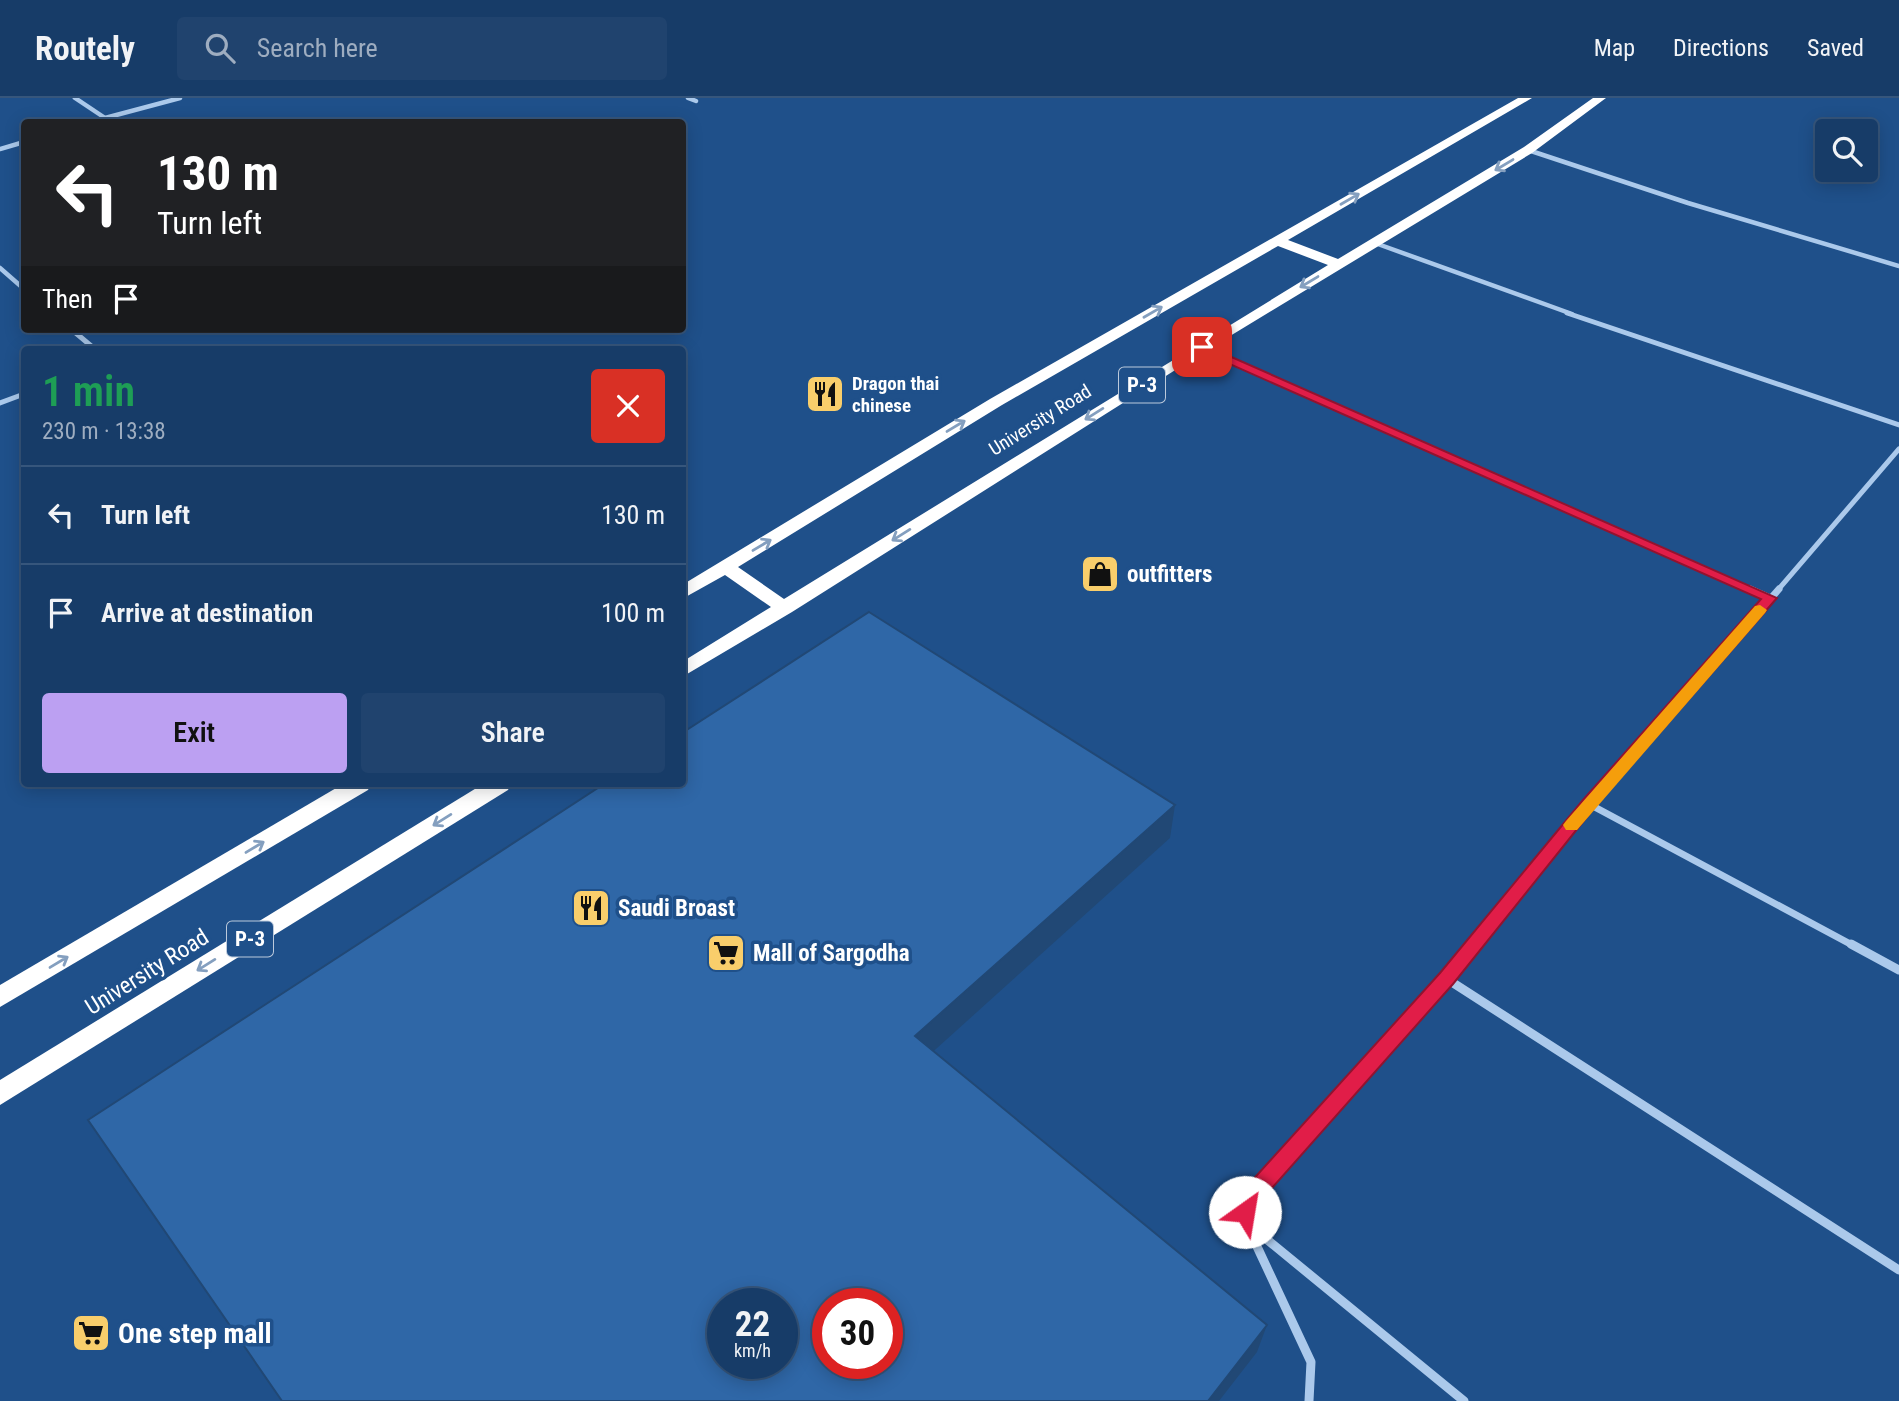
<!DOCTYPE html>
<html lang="en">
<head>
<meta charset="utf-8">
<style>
  :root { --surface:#173c68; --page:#20436e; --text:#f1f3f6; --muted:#9eadc0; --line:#36567c; --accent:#bca0f2 }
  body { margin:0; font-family:"Roboto Condensed",sans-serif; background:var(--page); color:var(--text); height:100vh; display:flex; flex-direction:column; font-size:26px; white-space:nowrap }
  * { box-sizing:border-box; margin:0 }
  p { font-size:23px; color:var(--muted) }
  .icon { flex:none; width:38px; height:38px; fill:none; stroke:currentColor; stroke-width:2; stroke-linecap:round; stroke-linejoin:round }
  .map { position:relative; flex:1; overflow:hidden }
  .panel { position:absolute; left:21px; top:248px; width:665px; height:441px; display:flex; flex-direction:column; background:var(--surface); border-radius:7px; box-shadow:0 4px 18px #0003,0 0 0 2px var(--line) }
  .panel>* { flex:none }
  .hud { position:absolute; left:21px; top:21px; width:665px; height:214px; border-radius:7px; box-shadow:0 4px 18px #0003,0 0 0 2px var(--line); background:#202124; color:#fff; overflow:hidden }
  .tools { position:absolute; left:1815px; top:21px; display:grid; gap:14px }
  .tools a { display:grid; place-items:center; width:63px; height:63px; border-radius:7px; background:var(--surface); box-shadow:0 4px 18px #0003,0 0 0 2px var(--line); font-size:35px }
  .speed { position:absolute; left:707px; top:1190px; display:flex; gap:14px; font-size:35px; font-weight:700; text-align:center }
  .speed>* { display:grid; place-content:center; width:91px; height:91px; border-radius:50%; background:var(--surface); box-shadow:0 4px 18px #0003,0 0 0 2px var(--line); line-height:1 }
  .speed small { font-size:18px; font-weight:400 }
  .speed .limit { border:10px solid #d22; background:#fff; color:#111 }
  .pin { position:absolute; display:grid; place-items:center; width:60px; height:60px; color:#fff; margin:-30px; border-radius:14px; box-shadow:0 4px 10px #0006 }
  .me { position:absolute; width:77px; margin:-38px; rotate:32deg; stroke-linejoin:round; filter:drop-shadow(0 0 5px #0008) }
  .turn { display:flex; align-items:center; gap:24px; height:147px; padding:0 21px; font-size:32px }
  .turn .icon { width:91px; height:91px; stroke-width:2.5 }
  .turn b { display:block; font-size:49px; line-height:60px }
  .then { display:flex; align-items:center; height:66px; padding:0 21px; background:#0003; gap:14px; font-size:26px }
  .round { display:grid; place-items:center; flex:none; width:74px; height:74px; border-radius:7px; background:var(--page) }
  .overview { display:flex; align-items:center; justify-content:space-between; height:119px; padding:0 21px }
  h1 { font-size:42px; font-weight:600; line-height:52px; color:#1e9e55 }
  .primary-button { display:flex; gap:14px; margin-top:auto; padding:14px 21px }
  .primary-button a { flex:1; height:80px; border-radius:7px; background:var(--accent); color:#111; font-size:28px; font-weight:600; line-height:80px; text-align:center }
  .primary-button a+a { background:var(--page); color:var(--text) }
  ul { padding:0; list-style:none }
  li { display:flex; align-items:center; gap:21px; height:98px; padding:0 21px; border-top:2px solid var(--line) }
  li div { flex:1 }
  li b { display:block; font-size:26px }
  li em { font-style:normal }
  header { display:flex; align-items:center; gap:42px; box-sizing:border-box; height:98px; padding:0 35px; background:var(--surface); border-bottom:2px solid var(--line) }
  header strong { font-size:33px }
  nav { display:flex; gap:38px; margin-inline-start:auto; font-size:24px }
  .search { width:490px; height:63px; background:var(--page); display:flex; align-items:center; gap:18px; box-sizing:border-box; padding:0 24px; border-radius:7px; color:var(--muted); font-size:26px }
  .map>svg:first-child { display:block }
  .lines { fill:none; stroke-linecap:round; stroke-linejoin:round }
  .street-far3 { stroke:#abc9eb; stroke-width:4.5 }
  .street-far2 { stroke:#abc9eb; stroke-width:5 }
  .street-far1 { stroke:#abc9eb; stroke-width:7 }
  .street { stroke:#abc9eb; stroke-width:9 }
  .highway { fill:#fff; fill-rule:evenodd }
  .shaded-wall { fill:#214875 }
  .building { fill:#2f67a7; stroke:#214875; stroke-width:2; fill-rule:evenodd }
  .oneway { stroke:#849fbf }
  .route { fill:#e11d48; stroke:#92132f; stroke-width:2 }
  .slow { fill:#f59e0b }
  .labels { text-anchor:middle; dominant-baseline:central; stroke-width:7; stroke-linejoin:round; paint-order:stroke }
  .far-poi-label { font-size:19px; font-weight:bold; fill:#fff; stroke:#1f508a; text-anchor:start }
  .far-street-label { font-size:19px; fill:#fff; stroke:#1f508a }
  .shield { fill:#1f508a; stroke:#bccadc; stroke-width:2 }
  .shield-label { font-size:21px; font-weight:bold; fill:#fff }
  .poi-label { font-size:23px; font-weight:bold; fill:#fff; stroke:#1f508a; text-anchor:start }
  .street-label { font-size:23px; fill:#fff; stroke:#1f508a }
  .near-poi-label { font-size:28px; font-weight:bold; fill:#fff; stroke:#1f508a; text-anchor:start }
</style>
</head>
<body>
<header>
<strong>Routely</strong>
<div class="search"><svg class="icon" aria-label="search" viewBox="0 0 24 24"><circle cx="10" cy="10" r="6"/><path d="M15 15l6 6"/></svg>Search here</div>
<nav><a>Map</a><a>Directions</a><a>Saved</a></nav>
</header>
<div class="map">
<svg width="1899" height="1303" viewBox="0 0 1899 1303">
  <rect width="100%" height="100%" fill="#1f508a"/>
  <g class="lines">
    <g class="street-far3">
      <polyline points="75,0 111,24"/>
      <polyline points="688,0 696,3"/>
      <polyline points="90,24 180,0"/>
      <polyline points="0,51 24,44"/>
      <polyline points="1528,52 1688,105 1899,168"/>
      <polyline points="1375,145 1572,216"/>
      <polyline points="0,170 24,191"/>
    </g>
    <g class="street-far2">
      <polyline points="1567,215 1899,327"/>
      <polyline points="71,231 96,252"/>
      <polyline points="1202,249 1754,493"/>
      <polyline points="0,305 24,296"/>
      <polyline points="1777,493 1899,351"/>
    </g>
    <g class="street-far1">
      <polyline points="1750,491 1770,500"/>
      <polyline points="1589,706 1854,848"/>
      <polyline points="1474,848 1589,706 1779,491"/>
    </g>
    <g class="street">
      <polyline points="1851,846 1899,872"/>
      <polyline points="1447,881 1899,1172"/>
      <polyline points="1248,1126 1464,1303"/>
      <polyline points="1309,1303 1311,1264 1246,1125 1246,1104 1475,846"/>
    </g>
    <g class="highway">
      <path d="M1518,0H1532L1288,142L1338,161L1524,49L1593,0H1606L1532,55L1207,252L792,514L682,579V564L771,509L725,477L682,501V487L990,301ZM1278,148L1328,167L784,501L738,469L1002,307Z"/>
      <polygon points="343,686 371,686 368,692 0,909 0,887"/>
      <polygon points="483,686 511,686 508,692 0,1007 0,982"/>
    </g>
  </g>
  <g class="shaded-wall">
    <polygon points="1175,707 1170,740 916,969 915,938"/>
    <polygon points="1267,1227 1257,1254 1219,1303 1208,1303"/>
  </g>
  <path class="building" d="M869,514L1175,707L915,938L1267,1227L1208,1303H282L88,1022L604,686H682V635ZM723,1206H782V1265H723ZM828,1206H887V1265H828Z"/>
  <defs><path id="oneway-shaft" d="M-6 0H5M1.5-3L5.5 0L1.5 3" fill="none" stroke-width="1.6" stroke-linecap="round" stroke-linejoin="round" transform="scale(1.75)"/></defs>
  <g class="oneway">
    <use href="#oneway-shaft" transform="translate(1504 67) rotate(149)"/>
    <use href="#oneway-shaft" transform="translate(1350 101) rotate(-30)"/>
    <use href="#oneway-shaft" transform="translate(1309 184) rotate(149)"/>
    <use href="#oneway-shaft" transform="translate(1153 214) rotate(-30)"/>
    <use href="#oneway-shaft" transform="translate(1094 316) rotate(148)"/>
    <use href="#oneway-shaft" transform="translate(956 328) rotate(-31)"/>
    <use href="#oneway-shaft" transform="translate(901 437) rotate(148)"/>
    <use href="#oneway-shaft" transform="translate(762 447) rotate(-31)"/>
    <use href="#oneway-shaft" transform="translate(442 722) rotate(148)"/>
    <use href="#oneway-shaft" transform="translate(255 749) rotate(-31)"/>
    <use href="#oneway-shaft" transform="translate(59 864) rotate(-31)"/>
    <use href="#oneway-shaft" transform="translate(206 867) rotate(148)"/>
  </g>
  <polygon class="route" points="1202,246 1777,500 1594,710 1453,886 1256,1108 1252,1121 1245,1124 1237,1121 1234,1114 1239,1097 1440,875 1583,702 1761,501 1198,252 1196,249"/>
  <polygon class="slow" points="1760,507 1767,512 1765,515 1577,732 1566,732 1563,727 1566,723 1755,508"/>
  <defs>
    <symbol id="restaurant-square" viewBox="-11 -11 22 22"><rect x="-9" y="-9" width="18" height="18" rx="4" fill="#f9ce6b" stroke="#1f508a"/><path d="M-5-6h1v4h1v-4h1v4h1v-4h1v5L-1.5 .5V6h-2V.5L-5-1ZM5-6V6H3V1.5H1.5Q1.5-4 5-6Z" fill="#111"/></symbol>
    <symbol id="shop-square" viewBox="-11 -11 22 22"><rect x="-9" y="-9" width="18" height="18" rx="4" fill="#f9ce6b" stroke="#1f508a"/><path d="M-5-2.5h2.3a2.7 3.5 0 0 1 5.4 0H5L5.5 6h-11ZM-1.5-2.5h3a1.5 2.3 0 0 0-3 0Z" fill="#111"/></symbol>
    <symbol id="supermarket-square" viewBox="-11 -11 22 22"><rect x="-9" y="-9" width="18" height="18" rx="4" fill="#f9ce6b" stroke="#1f508a"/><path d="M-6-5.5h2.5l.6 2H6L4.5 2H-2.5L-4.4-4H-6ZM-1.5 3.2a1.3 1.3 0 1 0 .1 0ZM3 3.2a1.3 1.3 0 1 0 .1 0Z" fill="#111"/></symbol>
  </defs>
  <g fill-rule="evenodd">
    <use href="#restaurant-square" x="803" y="274" width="44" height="44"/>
    <use href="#shop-square" x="1078" y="454" width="44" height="44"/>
    <use href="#restaurant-square" x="569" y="788" width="44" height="44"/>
    <use href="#supermarket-square" x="704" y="833" width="44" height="44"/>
    <use href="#supermarket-square" x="69" y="1213" width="44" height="44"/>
  </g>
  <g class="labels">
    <g class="far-poi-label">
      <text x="852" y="285">Dragon thai<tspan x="852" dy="22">chinese</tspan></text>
    </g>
    <g class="far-street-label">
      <text transform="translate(1040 322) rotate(-32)">University Road</text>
    </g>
    <g class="shield">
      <rect x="1119" y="269.5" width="46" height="35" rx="5"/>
      <rect x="227" y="823.5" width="46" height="35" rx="5"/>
    </g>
    <g class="shield-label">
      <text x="1142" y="287">P-3</text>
      <text x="250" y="841">P-3</text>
    </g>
    <g class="poi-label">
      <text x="1127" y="476">outfitters</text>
      <text x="618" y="810">Saudi Broast</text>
      <text x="753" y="855">Mall of Sargodha</text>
    </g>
    <g class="street-label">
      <text transform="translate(147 874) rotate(-32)">University Road</text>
    </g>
    <g class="near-poi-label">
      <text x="118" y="1235">One step mall</text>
    </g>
  </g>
</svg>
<div class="tools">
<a><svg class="icon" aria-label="search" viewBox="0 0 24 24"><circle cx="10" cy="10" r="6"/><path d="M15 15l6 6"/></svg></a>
</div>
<div class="speed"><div>22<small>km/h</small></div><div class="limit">30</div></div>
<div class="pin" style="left:1202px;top:249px;background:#d93025"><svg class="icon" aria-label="arrive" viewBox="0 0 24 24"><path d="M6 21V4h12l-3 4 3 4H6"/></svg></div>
<svg class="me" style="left:1245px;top:1114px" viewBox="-20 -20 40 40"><circle r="19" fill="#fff"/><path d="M0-13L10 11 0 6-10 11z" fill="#e11d48"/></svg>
<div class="hud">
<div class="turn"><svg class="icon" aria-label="left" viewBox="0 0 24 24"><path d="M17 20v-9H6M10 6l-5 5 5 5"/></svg><div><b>130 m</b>Turn left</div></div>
<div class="then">Then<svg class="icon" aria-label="arrive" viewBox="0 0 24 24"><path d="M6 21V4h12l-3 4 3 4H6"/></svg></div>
</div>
<section class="panel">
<div class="overview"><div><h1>1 min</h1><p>230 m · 13:38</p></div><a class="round" style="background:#d93025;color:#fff"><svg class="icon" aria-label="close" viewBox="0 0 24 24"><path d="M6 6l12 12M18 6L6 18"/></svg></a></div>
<ul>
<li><svg class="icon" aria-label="left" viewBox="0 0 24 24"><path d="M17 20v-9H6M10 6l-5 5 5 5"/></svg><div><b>Turn left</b></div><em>130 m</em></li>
<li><svg class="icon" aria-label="arrive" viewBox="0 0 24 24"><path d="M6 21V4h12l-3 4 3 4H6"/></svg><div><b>Arrive at destination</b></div><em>100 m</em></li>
</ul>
<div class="primary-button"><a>Exit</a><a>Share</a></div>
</section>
</div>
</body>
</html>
